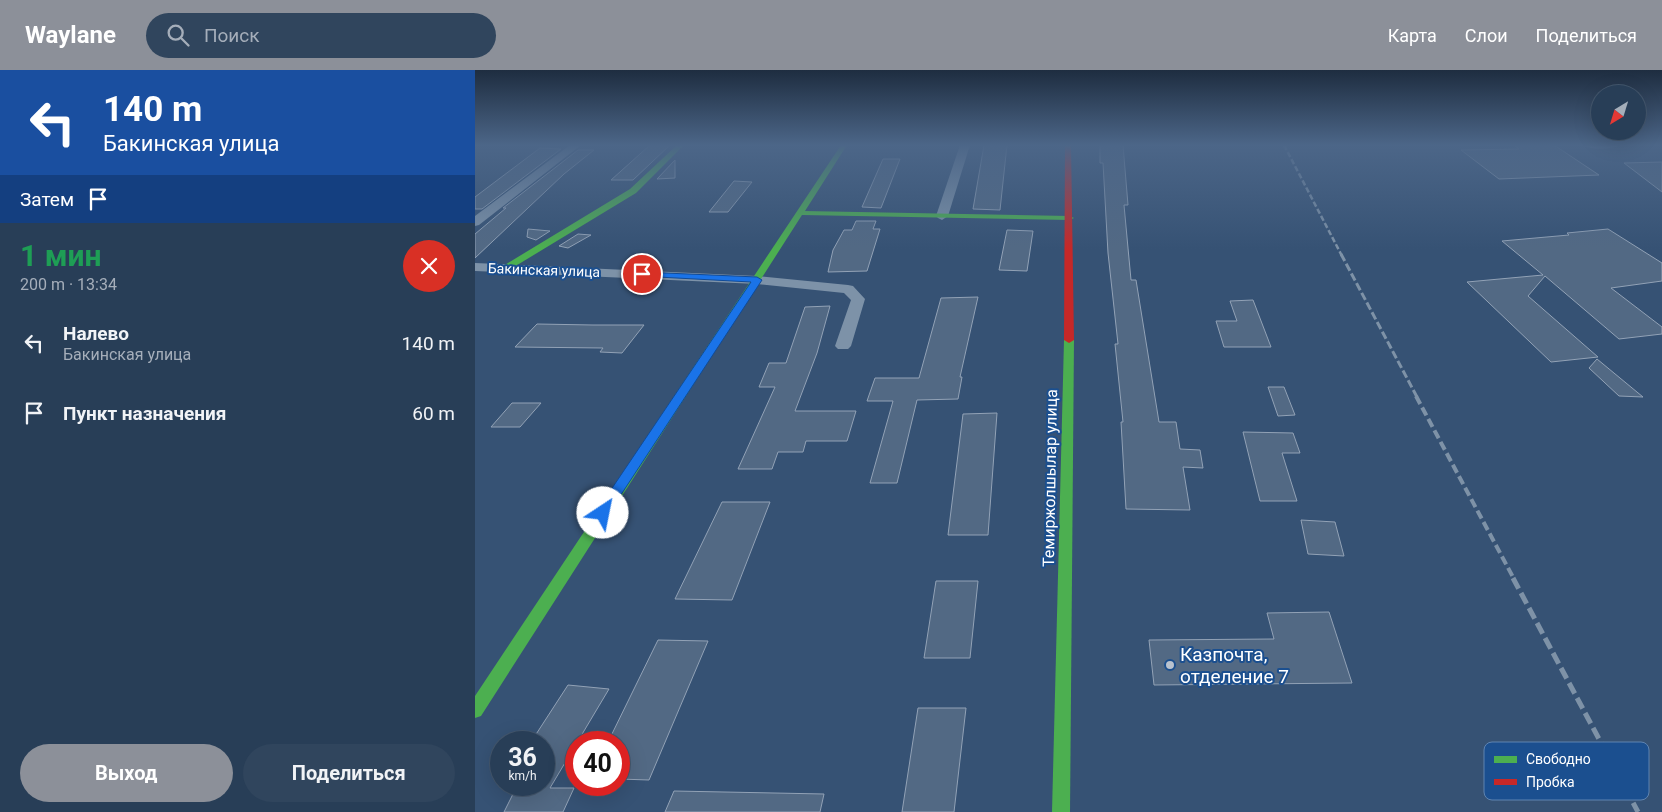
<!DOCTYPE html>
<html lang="ru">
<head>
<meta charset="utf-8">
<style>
  :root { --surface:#283e57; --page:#30455d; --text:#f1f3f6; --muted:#a5aeba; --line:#44576d; --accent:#8c9099 }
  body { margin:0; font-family:Roboto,sans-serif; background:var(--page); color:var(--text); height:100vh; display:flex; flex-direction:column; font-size:19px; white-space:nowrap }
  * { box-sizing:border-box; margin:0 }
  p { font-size:16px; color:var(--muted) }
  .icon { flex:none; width:28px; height:28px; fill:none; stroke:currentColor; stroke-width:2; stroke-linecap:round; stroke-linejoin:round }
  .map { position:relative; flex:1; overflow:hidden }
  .panel { display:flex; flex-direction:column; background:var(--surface); width:475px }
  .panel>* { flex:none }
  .hud { background:#1a4fa0; color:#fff; overflow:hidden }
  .needle { width:32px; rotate:218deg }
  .fabs { position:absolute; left:1116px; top:15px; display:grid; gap:10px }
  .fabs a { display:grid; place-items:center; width:55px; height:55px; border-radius:50%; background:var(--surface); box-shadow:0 5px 20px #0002,0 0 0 1px var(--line); font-size:25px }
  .speed { position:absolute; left:15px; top:661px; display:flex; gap:10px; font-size:25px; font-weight:700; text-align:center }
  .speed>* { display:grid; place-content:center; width:65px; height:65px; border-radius:50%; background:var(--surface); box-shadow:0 5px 20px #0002,0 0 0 1px var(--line); line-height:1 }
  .speed small { font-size:12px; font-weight:400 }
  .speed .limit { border:8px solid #d22; background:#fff; color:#111 }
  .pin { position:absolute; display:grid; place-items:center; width:42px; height:42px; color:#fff; margin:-21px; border:2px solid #fff; border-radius:50%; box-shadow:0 1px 5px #0007 }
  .me { position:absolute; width:55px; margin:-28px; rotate:34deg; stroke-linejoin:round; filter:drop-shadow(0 0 4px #0008) }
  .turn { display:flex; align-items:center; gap:18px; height:105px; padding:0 20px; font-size:22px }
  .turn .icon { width:65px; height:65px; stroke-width:2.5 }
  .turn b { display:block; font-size:35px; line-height:42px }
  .then { display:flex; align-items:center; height:48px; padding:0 20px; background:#0003; gap:10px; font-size:19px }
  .round { display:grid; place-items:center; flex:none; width:52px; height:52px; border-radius:26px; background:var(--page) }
  .head { display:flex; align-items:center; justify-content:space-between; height:85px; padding:0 20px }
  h1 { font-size:30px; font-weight:700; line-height:38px; color:#1e9e55 }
  .primary-button { display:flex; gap:10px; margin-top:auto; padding:10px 20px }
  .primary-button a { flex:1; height:58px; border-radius:30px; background:var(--accent); color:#fff; font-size:20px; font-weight:700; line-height:58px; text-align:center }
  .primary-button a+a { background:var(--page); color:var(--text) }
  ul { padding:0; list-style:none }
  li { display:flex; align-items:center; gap:15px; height:70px; padding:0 20px }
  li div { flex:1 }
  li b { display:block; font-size:19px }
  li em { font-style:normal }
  header { display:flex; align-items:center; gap:30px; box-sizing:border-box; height:70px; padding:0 25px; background:var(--accent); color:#fff }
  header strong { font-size:24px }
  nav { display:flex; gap:28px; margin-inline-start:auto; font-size:18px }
  .search { width:350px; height:45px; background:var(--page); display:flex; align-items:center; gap:12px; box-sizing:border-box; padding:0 18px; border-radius:28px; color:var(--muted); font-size:19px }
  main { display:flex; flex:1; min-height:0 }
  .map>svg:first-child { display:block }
  .building { fill:#526984; stroke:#92a2b6 }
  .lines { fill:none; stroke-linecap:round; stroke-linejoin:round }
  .street { fill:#7d92a8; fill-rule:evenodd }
  .fast { fill:#4caf50; fill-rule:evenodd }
  .jam { fill:#c62828; fill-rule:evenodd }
  .rail-far3 { stroke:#7e92a7; stroke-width:2.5; stroke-dasharray:5.5 2.5; stroke-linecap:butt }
  .rail-far2 { stroke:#7e92a7; stroke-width:3; stroke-dasharray:8 3; stroke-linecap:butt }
  .rail-far1 { stroke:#7e92a7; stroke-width:4; stroke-dasharray:9 4; stroke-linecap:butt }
  .rail { stroke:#7e92a7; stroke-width:5; stroke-dasharray:12 5; stroke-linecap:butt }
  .route { fill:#1a73e8; stroke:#114b97 }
  .poi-dot { fill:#b9c2ce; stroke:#1b4f8f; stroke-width:2 }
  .labels { text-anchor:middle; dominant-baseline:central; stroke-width:4; stroke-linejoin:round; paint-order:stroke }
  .far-street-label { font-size:14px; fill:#fff; stroke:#1b4f8f }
  .street-label { font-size:16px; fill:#fff; stroke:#1b4f8f }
  .near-poi-label { font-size:19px; fill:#fff; stroke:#1b4f8f; text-anchor:start }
  .key { fill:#1b4f8f; stroke:#5f84b1; stroke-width:1 }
  .key-label { font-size:14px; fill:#fff }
</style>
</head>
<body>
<header>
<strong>Waylane</strong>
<div class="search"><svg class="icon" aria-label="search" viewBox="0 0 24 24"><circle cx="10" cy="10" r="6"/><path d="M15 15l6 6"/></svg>Поиск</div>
<nav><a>Карта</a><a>Слои</a><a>Поделиться</a></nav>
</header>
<main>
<section class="panel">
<div class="hud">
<div class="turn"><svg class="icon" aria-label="left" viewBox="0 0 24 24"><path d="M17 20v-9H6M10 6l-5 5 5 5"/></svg><div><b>140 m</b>Бакинская улица</div></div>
<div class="then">Затем<svg class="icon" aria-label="arrive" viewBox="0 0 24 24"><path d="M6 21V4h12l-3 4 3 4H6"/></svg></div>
</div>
<div class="head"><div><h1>1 мин</h1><p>200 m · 13:34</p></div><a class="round" style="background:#d93025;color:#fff"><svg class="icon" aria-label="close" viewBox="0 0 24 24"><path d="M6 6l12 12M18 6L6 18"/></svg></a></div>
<ul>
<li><svg class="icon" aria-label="left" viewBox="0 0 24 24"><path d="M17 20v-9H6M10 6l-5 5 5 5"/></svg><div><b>Налево</b><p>Бакинская улица</p></div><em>140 m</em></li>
<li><svg class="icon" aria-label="arrive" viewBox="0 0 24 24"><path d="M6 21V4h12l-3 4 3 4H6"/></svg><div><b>Пункт назначения</b></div><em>60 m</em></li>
</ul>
<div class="primary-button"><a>Выход</a><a>Поделиться</a></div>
</section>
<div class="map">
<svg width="1187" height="742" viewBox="0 0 1187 742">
  <rect width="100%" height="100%" fill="#365274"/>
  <g class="building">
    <polygon points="175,75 195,75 158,110 136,110"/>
    <polygon points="509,75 532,75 525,140 498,139"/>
    <polygon points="625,75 648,75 653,135 649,135 656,210 661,210 684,352 701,352 705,379 725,380 728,398 708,397 715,440 651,439 646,352 648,352 640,274 643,274 633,183 628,93 625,93"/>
    <polygon points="1039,75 1079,75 1124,105 1024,109 986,80 1044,79"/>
    <polygon points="65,78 86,79 7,139 0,139 0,127"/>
    <polygon points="103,80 119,80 89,104 0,188 0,164 31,138 28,138"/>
    <polygon points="408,89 425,89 406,138 387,137"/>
    <polygon points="200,90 200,108 182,109"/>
    <polygon points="1187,92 1187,122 1149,93"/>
    <polygon points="259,111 277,112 253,142 234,142"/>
    <polygon points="381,151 401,151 398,159 405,159 392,201 353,202 358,180 369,160 377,160"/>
    <polygon points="53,159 75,161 61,170 52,167"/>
    <polygon points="1133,159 1187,193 1187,211 1136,218 1187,257 1187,264 1144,269 1070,206 1053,226 1123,287 1076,292 992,212 1068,205 1027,171 1094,165 1092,163"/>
    <polygon points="532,160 558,161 552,201 524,200"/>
    <polygon points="103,164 116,165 93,178 84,176"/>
    <polygon points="503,227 485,307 487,307 483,329 442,330 422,413 395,413 418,331 392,331 400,308 444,308 466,228"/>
    <polygon points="778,230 796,277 749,277 741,251 762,251 755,231"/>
    <polygon points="355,236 342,283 320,341 381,341 372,371 331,371 328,382 303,382 297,399 263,399 300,317 284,317 294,293 311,293 330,237"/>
    <polygon points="62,254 118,255 169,255 147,283 125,282 128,278 40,277"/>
    <polygon points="1122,289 1168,327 1144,326 1114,298"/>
    <polygon points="793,317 809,317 820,345 803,346"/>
    <polygon points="37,333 66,333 45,357 16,357"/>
    <polygon points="522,343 513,465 473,465 488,344"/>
    <polygon points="768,362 818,363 825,383 807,383 822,431 785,431"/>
    <polygon points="247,432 295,432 257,530 200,529"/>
    <polygon points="826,450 860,452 869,486 833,484"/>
    <polygon points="461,511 503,511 495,588 449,588"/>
    <polygon points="854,542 877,613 679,615 674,570 799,569 792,543"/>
    <polygon points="183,570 233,571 174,710 144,709 144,672 133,672"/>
    <polygon points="93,615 134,619 75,718 99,718 88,742 29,742 41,718 69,718 69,672 56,672"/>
    <polygon points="443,638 491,638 479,742 427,742"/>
    <polygon points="199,721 349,724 345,742 190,742"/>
  </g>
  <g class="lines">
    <g class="street">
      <polygon points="95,75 106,75 4,155 0,156 0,146"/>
      <polygon points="485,75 495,75 473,146 467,150 463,148 461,146"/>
      <path d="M1107,75H1145C1138,80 1114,80 1107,75Z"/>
      <polygon points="0,193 282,206 373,215 378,216 390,229 376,276 373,279 363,279 360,276 376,230 369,223 282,214 0,201"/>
    </g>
    <g class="fast">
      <polygon points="202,75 209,75 161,123 34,200 28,200 28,196 155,119"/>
      <polygon points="366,75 372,75 330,141 595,146 599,148 595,150 327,145 6,646 0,648 0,626"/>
      <polygon points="594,267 599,270 595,742 577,742 589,270"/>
    </g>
    <polygon class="jam" points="590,75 596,75 599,270 594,273 589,270"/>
    <polyline class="rail-far3" points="809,75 867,186"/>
    <polyline class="rail-far2" points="866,184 942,327"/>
    <polyline class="rail-far1" points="941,326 1039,509"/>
    <polyline class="rail" points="1038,508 1163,742"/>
  </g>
  <linearGradient id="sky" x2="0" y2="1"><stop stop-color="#1e2d40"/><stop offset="0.42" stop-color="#4c6688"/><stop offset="1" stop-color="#4c6688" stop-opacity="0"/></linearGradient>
  <rect width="1187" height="179" fill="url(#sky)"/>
  <polygon class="route" points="167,202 282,207 287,210 132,446 123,446 122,443 123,439 276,212 164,206 164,203"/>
  <circle class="poi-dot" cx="695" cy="595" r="5"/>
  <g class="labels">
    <g class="far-street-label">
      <text transform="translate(69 200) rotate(2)">Бакинская улица</text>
    </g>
    <g class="street-label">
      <text transform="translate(575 408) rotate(-89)">Темиржолшылар улица</text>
    </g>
    <g class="near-poi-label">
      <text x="705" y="584">Казпочта,<tspan x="705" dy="22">отделение 7</tspan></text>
    </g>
  </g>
  <rect x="1009" y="672" width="165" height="58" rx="8" class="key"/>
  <rect x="1019" y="686" width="23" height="7" fill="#4caf50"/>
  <rect x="1019" y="709" width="23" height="6" fill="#c62828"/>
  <g class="key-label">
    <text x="1051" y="694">Свободно</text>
    <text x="1051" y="717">Пробка</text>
  </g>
</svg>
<div class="fabs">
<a><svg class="needle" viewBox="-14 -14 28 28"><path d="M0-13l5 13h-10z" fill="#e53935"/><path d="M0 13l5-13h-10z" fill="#a5aeba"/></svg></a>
</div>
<div class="speed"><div>36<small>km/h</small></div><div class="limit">40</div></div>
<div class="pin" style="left:167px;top:204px;background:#d93025"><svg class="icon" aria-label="arrive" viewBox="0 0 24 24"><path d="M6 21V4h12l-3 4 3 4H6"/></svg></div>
<svg class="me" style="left:128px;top:443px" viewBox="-20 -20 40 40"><circle r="19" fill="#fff"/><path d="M0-13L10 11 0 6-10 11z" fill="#1a73e8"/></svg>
</div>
</main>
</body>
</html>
